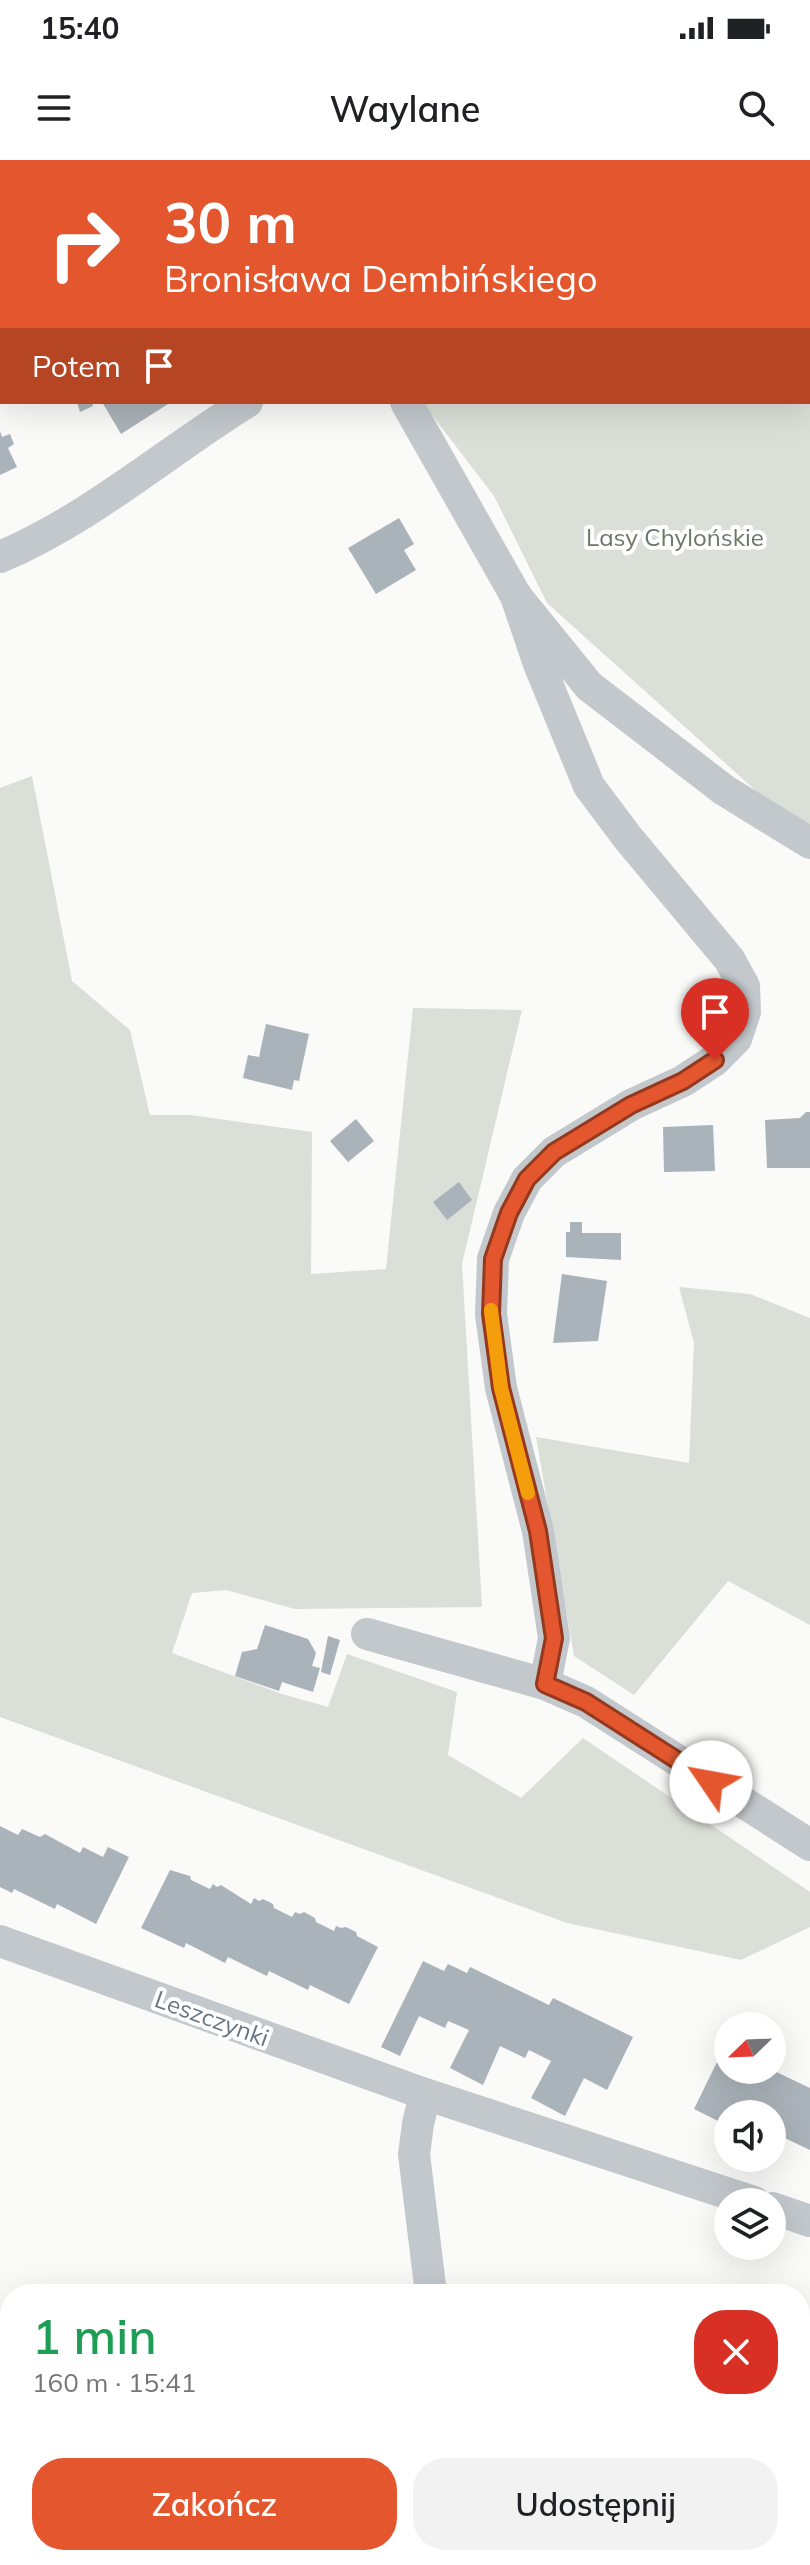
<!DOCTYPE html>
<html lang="pl">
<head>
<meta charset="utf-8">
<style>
  :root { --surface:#fff; --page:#f2f2f2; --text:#202124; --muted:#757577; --accent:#e4572e }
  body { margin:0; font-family:Mulish,sans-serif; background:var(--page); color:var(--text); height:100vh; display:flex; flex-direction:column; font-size:30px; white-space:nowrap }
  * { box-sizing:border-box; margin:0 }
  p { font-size:26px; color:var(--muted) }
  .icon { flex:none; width:44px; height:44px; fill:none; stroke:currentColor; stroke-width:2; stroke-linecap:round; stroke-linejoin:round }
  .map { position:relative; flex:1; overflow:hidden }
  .side { position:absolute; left:0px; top:2124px; width:810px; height:282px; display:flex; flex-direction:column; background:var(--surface); border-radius:32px 32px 0 0; box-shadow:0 8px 32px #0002 }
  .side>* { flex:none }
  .top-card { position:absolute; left:0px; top:0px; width:810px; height:244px; box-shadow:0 8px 32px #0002; background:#e4572e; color:#fff; overflow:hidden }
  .needle { width:52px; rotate:247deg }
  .buttons { position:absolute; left:714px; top:1852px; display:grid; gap:16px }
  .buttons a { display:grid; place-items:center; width:72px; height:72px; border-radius:50%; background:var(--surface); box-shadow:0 8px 32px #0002; font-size:40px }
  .pin { position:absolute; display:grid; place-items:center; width:68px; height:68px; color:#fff; margin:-82px -34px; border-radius:50% 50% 50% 0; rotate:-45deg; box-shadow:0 0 8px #0007 }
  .pin .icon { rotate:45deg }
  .me { position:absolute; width:88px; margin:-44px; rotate:303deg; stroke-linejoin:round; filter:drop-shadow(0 0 6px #0008) }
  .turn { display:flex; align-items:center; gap:28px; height:168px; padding:0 32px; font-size:36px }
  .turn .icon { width:104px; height:104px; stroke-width:2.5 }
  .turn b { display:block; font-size:56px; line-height:68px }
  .then { display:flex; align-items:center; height:76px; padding:0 32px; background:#0003; gap:16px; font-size:30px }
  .round { display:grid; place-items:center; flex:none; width:84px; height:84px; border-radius:32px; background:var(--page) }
  .head { display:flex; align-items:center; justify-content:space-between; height:136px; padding:0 32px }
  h1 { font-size:48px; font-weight:600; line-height:60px; color:#1e9e55 }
  .button { display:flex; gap:16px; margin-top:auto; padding:16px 32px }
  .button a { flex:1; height:92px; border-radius:32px; background:var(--accent); color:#fff; font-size:32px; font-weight:600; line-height:92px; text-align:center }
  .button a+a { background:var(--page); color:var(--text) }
  .status { display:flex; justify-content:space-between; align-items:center; height:56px; padding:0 40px; background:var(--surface); direction:ltr }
  .status svg { height:22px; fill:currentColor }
  header { display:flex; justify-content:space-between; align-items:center; height:104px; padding:0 32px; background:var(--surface); font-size:36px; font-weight:600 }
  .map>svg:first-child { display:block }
  .green { fill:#dadfd7 }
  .building { fill:#aab3b9 }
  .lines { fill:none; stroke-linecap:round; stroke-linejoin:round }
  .street { stroke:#c3c8cc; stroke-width:32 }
  .route-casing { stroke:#94391e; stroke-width:20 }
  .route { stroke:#e4572e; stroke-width:14 }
  .slow { stroke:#f59e0b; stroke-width:14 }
  .labels { text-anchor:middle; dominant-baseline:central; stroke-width:8; stroke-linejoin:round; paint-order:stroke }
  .park-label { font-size:24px; fill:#687a64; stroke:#fff }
  .street-label { font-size:24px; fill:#657683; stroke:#fff }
</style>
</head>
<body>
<div class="status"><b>15:40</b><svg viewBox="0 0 49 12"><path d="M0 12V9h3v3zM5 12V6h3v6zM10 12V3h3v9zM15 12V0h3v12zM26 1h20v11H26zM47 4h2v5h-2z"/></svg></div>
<header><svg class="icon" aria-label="menu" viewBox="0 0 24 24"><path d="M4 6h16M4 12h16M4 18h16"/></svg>Waylane<svg class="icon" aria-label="search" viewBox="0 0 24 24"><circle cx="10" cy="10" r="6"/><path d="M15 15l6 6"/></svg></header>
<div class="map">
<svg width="810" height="2405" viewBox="0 0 810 2405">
  <rect width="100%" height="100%" fill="#fafaf8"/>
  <g class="green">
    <polygon points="672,0 810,0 810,672 784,656 547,443 494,336 422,242 808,242 808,2 670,2"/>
    <polygon points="32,616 72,821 130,870 150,955 191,955 312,972 311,1114 386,1109 413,848 522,850 462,1104 482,1447 295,1449 226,1430 192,1433 172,1493 282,1534 328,1547 347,1494 457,1532 448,1595 521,1638 583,1578 810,1732 810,1767 741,1800 567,1763 0,1557 0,628"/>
    <polygon points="679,1127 750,1134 810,1158 810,1465 728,1421 634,1535 574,1496 536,1277 689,1303 694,1183"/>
  </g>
  <g class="building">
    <polygon points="77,242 92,242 93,246 80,252"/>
    <polygon points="102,242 167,242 168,244 121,274"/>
    <polygon points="0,271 2,277 10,274 14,284 8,288 17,307 0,315"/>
    <polygon points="399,358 414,384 404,390 416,410 376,434 348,388"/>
    <polygon points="266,864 309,874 299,921 294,920 292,930 243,918 248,895 259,897"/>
    <polygon points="806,952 810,952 810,1008 767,1008 765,960 800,958"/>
    <polygon points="356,959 374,981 348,1002 330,981"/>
    <polygon points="713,965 715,1011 664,1012 663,967"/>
    <polygon points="459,1022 472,1040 447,1060 433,1042"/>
    <polygon points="570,1062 582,1062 582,1073 621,1073 621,1100 566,1097 566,1072 570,1072"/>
    <polygon points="562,1114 607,1121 598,1181 553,1183"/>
    <polygon points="265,1465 308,1479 316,1493 312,1506 320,1508 313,1532 282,1522 279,1531 235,1516 242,1492 257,1489"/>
    <polygon points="328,1476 340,1480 330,1515 321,1512"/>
    <polygon points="0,1666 18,1675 22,1669 40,1677 45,1674 80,1693 83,1687 103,1697 108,1687 129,1697 96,1764 57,1744 55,1749 14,1729 12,1733 0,1727"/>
    <polygon points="170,1710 190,1716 191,1720 210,1729 213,1724 217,1727 221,1725 251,1744 254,1738 259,1741 263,1739 273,1744 274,1748 292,1757 295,1752 300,1754 304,1752 315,1758 316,1762 334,1771 336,1766 341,1768 346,1767 356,1772 357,1776 378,1787 349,1844 310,1825 308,1830 269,1811 267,1816 228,1797 225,1803 186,1783 184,1788 141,1768"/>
    <polygon points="423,1801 444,1811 448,1804 467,1813 470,1807 549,1845 553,1838 633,1877 607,1930 584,1918 565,1956 531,1938 551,1901 529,1890 525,1898 500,1886 483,1925 450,1908 469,1870 448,1861 445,1868 419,1856 400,1896 381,1887"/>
    <polygon points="718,1900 728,1904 728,1910 762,1912 772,1910 810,1928 810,1990 772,1972 772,1954 728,1954 728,1966 694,1949"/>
    <rect x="285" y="2396" width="11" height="9"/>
    <rect x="299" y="2396" width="26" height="9"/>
    <polygon points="448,2396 496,2396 496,2405 447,2405"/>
    <polygon points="560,2396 633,2396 633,2405 559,2405"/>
  </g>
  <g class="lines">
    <g class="street">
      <polyline points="378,2 378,0"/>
      <polyline points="406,242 516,436 589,526 724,630 810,683"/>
      <path d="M0,397C90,359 165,293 247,242"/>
      <polyline points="516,436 539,504 589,626 628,678 729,799 744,826 745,852 736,879 715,900 683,921 631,945 554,992 527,1019 509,1053 493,1099 491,1154 501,1228 538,1371 554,1478 545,1524"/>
      <polyline points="367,1474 545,1524 586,1542 810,1685"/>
      <polyline points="0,1781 425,1934 754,2042"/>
      <polyline points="425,1934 418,1964 414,1994 431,2134"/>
      <polyline points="772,2048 810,2061"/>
      <polyline points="15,2405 34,2396"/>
    </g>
  </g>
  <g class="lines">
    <defs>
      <polyline id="route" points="711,1622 586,1542 545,1524 554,1478 538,1371 501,1228 491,1154 493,1099 509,1053 527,1019 554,992 631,945 683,921 715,900"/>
    </defs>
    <use href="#route" class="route-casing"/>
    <use href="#route" class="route"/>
    <polyline class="slow" points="491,1150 501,1228 528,1333"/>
  </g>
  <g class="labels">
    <g class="park-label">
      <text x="675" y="377">Lasy Chylońskie</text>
    </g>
    <g class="street-label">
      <text transform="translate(212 1858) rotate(20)">Leszczynki</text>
    </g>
  </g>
</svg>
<div class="buttons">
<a><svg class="needle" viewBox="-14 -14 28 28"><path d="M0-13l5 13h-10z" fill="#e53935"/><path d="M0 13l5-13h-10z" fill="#757577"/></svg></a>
<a><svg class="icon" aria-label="sound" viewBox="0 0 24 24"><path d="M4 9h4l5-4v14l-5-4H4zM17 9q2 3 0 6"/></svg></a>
<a><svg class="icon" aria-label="layers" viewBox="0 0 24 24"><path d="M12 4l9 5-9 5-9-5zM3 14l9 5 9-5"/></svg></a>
</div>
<div class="pin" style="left:715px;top:900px;background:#d93025"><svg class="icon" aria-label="arrive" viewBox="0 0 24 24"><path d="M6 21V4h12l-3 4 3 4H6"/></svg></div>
<svg class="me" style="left:711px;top:1622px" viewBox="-20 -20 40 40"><circle r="19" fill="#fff"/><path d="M0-13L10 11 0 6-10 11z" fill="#e4572e"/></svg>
<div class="top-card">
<div class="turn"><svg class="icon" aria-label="right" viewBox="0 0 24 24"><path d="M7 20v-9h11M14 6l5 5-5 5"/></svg><div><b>30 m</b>Bronisława Dembińskiego</div></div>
<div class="then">Potem<svg class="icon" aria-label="arrive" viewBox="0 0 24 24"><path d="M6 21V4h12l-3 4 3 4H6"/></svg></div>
</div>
<section class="side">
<div class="head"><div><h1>1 min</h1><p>160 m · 15:41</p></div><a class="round" style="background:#d93025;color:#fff"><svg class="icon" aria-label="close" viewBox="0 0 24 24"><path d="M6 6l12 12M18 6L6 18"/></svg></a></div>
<div class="button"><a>Zakończ</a><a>Udostępnij</a></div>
</section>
</div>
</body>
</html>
